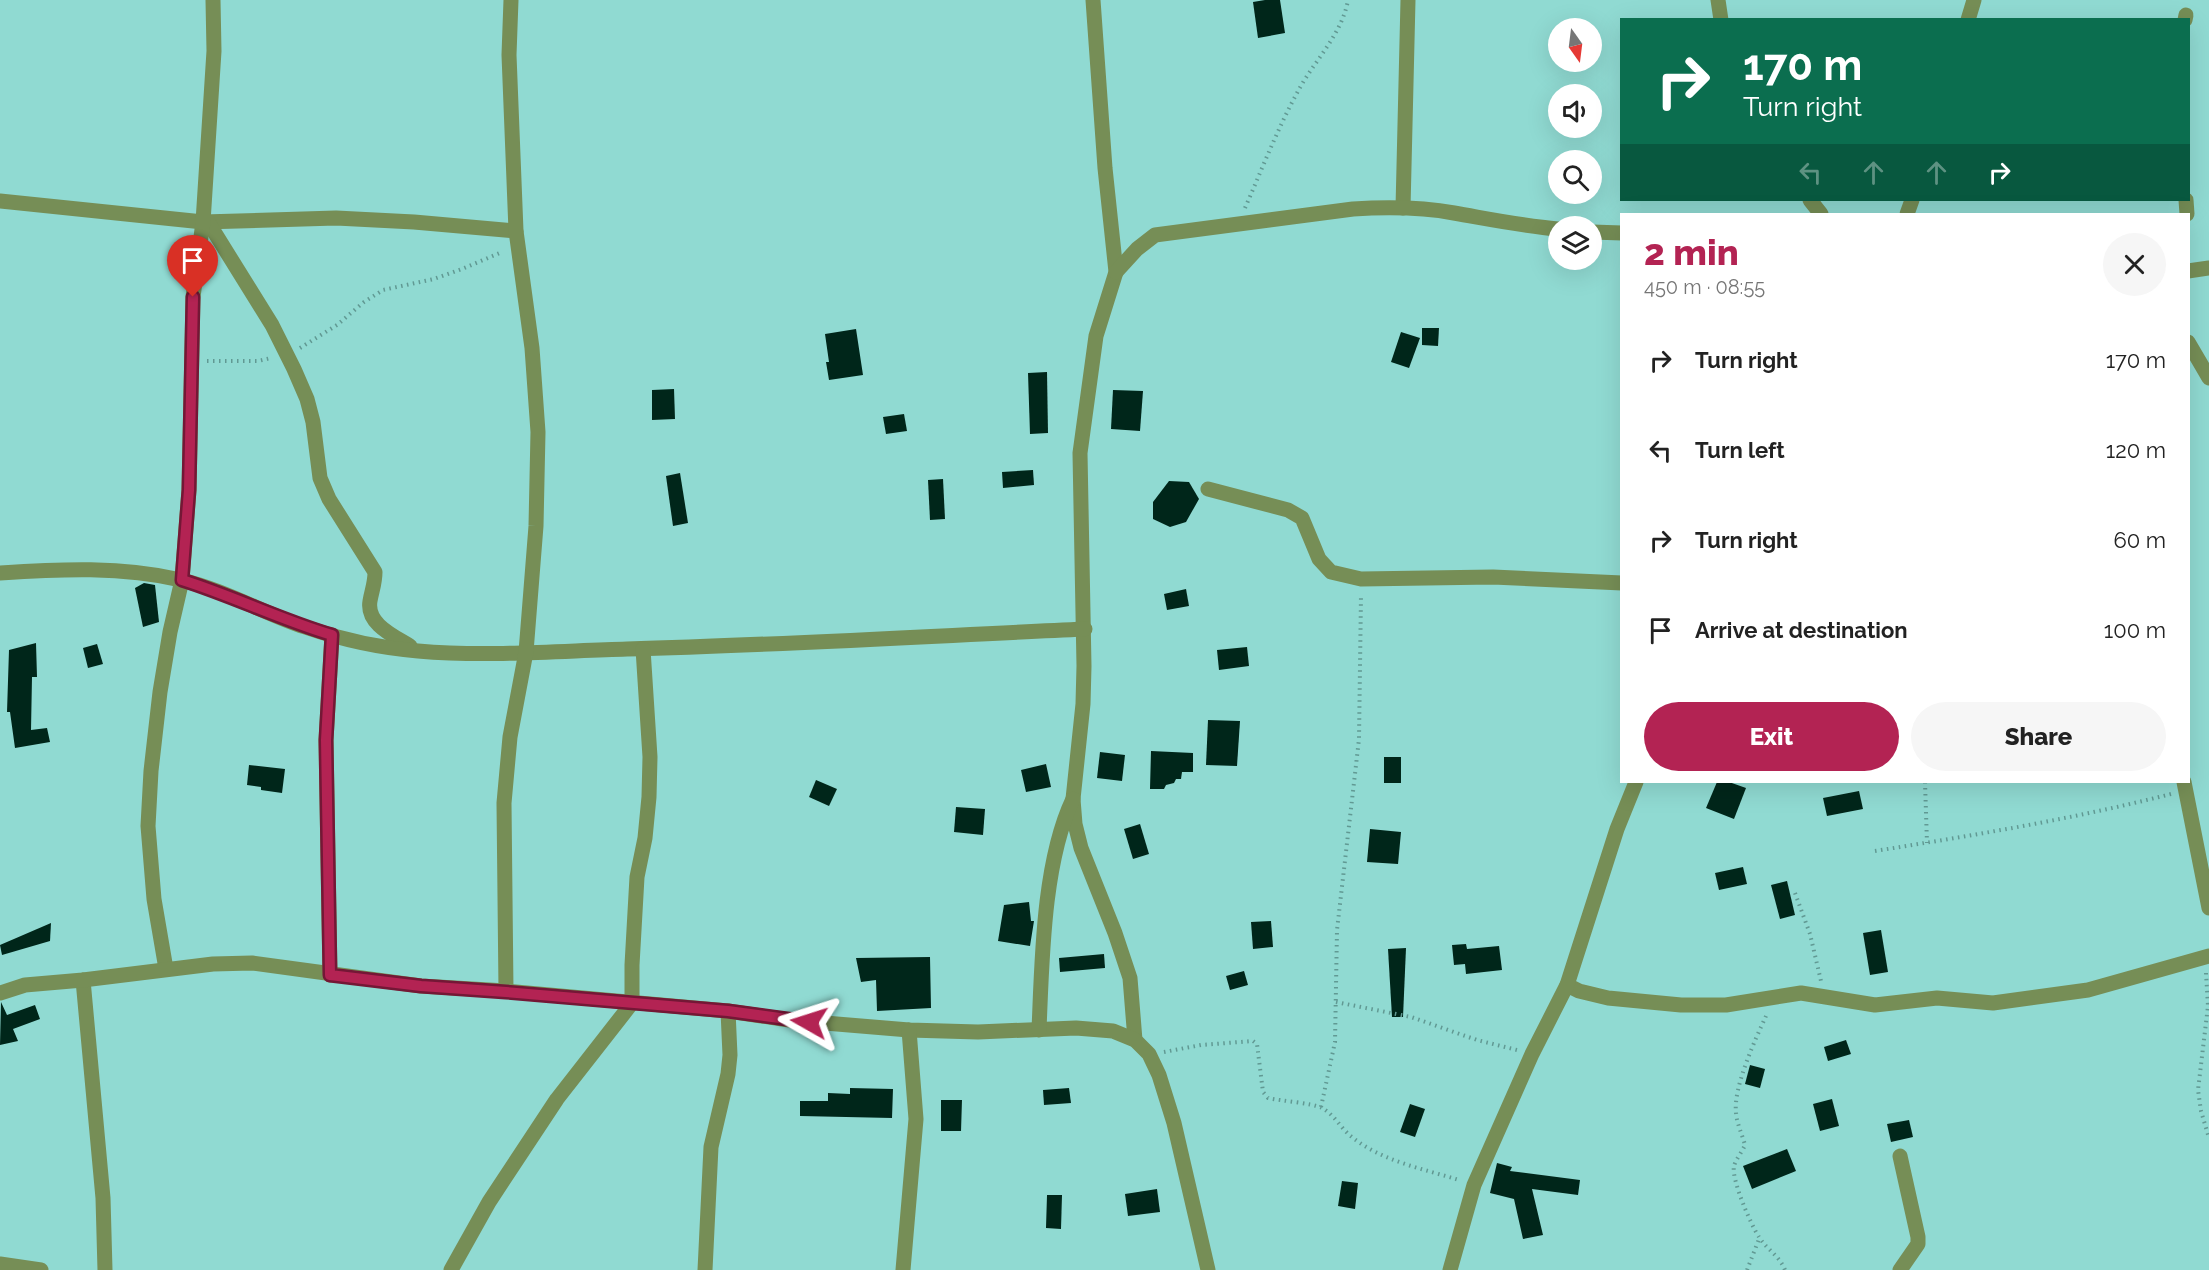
<!DOCTYPE html>
<html lang="en">
<head>
<meta charset="utf-8">
<style>
  :root { --surface:#fff; --page:#f6f6f6; --text:#222; --muted:#767676; --accent:#b32353 }
  body { margin:0; font-family:Raleway,sans-serif; background:var(--page); color:var(--text); height:100vh; display:flex; flex-direction:column; font-size:22px; white-space:nowrap }
  * { box-sizing:border-box; margin:0 }
  p { font-size:20px; color:var(--muted) }
  .icon { flex:none; width:33px; height:33px; fill:none; stroke:currentColor; stroke-width:2; stroke-linecap:round; stroke-linejoin:round }
  .map { position:relative; flex:1; overflow:hidden }
  .side { position:absolute; left:1620px; top:213px; width:570px; height:570px; display:flex; flex-direction:column; background:var(--surface); border-radius:0px; box-shadow:0 6px 24px #0002 }
  .side>* { flex:none }
  .guide { position:absolute; left:1620px; top:18px; width:570px; height:183px; border-radius:0px; box-shadow:0 6px 24px #0002; background:#0b6e4f; color:#fff; overflow:hidden }
  .needle { width:39px; rotate:166deg }
  .buttons { position:absolute; left:1548px; top:18px; display:grid; gap:12px }
  .buttons a { display:grid; place-items:center; width:54px; height:54px; border-radius:50%; background:var(--surface); box-shadow:0 6px 24px #0002; font-size:30px }
  .pin { position:absolute; display:grid; place-items:center; width:51px; height:51px; color:#fff; margin:-62px -26px; border-radius:50% 50% 50% 0; rotate:-45deg; box-shadow:0 0 6px #0007 }
  .pin .icon { rotate:45deg }
  .me { position:absolute; width:66px; margin:-33px; rotate:276deg; stroke-linejoin:round; filter:drop-shadow(0 0 4px #0008) }
  .turn { display:flex; align-items:center; gap:21px; height:126px; padding:0 24px; font-size:27px }
  .turn .icon { width:78px; height:78px; stroke-width:2.5 }
  .turn b { display:block; font-size:42px; line-height:51px }
  .lanes { display:flex; align-items:center; height:57px; padding:0 24px; background:#0003; justify-content:center; gap:30px; direction:ltr }
  .lanes .off { opacity:.35 }
  .round { display:grid; place-items:center; flex:none; width:63px; height:63px; border-radius:32px; background:var(--page) }
  .summary { display:flex; align-items:center; justify-content:space-between; height:102px; padding:0 24px }
  h1 { font-size:36px; font-weight:800; line-height:45px; color:var(--accent) }
  .action { display:flex; gap:12px; margin-top:auto; padding:12px 24px }
  .action a { flex:1; height:69px; border-radius:36px; background:var(--accent); color:#fff; font-size:24px; font-weight:800; line-height:69px; text-align:center }
  .action a+a { background:var(--page); color:var(--text) }
  ul { padding:0; list-style:none }
  li { display:flex; align-items:center; gap:18px; height:90px; padding:0 24px }
  li div { flex:1 }
  li b { display:block; font-size:22px }
  li em { font-style:normal }
  .map>svg:first-child { display:block }
  .building { fill:#00261a }
  .lines { fill:none; stroke-linecap:round; stroke-linejoin:round }
  .path { stroke:#619993; stroke-width:4; stroke-dasharray:1.5 4.5; stroke-linecap:butt }
  .minor { stroke:#768e56; stroke-width:15 }
  .route-casing { stroke:#741736; stroke-width:15 }
  .route { stroke:#b32353; stroke-width:10 }
</style>
</head>
<body>
<div class="map">
<svg width="2209" height="1270" viewBox="0 0 2209 1270">
  <rect width="100%" height="100%" fill="#90dad2"/>
  <g class="building">
    <polygon points="1265,0 1280,0 1285,33 1258,38 1253,2"/>
    <polygon points="1422,328 1439,328 1438,346 1422,345"/>
    <polygon points="856,329 863,375 829,380 826,362 829,362 825,334"/>
    <polygon points="1401,332 1420,338 1409,368 1391,362"/>
    <polygon points="1047,372 1048,433 1030,434 1028,373"/>
    <polygon points="674,389 675,419 652,420 652,390"/>
    <polygon points="1113,390 1143,391 1140,431 1111,429"/>
    <polygon points="904,414 907,431 886,434 883,417"/>
    <polygon points="1033,470 1034,485 1003,488 1002,472"/>
    <polygon points="680,473 688,523 673,526 666,476"/>
    <polygon points="943,479 945,519 930,520 928,480"/>
    <polygon points="1169,481 1189,482 1199,499 1186,522 1170,527 1153,519 1153,502"/>
    <polygon points="144,583 155,585 159,622 143,627 135,588"/>
    <polygon points="1186,589 1189,606 1167,610 1164,594"/>
    <polygon points="36,643 37,677 32,677 31,730 47,728 50,742 15,748 10,712 7,712 9,650"/>
    <polygon points="97,644 103,664 88,668 83,648"/>
    <polygon points="1247,647 1249,666 1219,670 1217,650"/>
    <polygon points="1208,720 1240,721 1237,766 1206,765"/>
    <polygon points="1151,751 1193,753 1193,772 1182,772 1181,779 1176,779 1174,783 1166,785 1164,789 1150,789"/>
    <polygon points="1100,752 1125,755 1122,781 1097,778"/>
    <rect x="1384" y="757" width="17" height="26"/>
    <polygon points="1046,764 1051,787 1026,792 1021,770"/>
    <polygon points="249,765 285,769 282,793 261,790 261,787 247,785"/>
    <polygon points="816,780 837,789 829,806 809,797"/>
    <polygon points="1717,782 1729,782 1746,788 1734,819 1706,808"/>
    <polygon points="1859,791 1863,809 1827,816 1823,798"/>
    <polygon points="956,807 985,809 983,835 954,832"/>
    <polygon points="1140,824 1149,854 1133,859 1124,829"/>
    <polygon points="1370,829 1401,832 1398,864 1367,862"/>
    <polygon points="1743,867 1747,884 1719,890 1715,873"/>
    <polygon points="1787,881 1795,915 1780,919 1771,885"/>
    <polygon points="1029,902 1031,921 1034,921 1030,946 998,941 1004,905"/>
    <polygon points="1271,921 1273,947 1253,949 1251,922"/>
    <polygon points="51,923 50,941 2,955 0,945"/>
    <polygon points="1881,930 1888,972 1870,975 1863,933"/>
    <polygon points="1466,944 1467,949 1499,946 1502,970 1466,974 1465,964 1454,965 1452,945"/>
    <polygon points="1406,948 1403,1017 1392,1017 1388,949"/>
    <polygon points="1104,954 1105,968 1060,972 1059,958"/>
    <polygon points="930,957 931,1008 877,1011 876,980 861,982 856,958"/>
    <polygon points="1244,971 1248,985 1230,990 1226,976"/>
    <polygon points="1,1002 7,1015 35,1005 40,1019 13,1029 18,1041 0,1045"/>
    <polygon points="1846,1040 1851,1054 1828,1061 1824,1047"/>
    <polygon points="1750,1065 1765,1069 1760,1088 1745,1084"/>
    <polygon points="850,1088 893,1089 892,1118 800,1116 800,1101 828,1101 828,1093 850,1094"/>
    <polygon points="1069,1088 1071,1103 1044,1105 1043,1090"/>
    <polygon points="1832,1099 1839,1126 1820,1131 1813,1104"/>
    <polygon points="941,1100 962,1100 961,1131 941,1131"/>
    <polygon points="1410,1104 1425,1109 1415,1137 1400,1132"/>
    <polygon points="1909,1120 1913,1137 1891,1142 1887,1124"/>
    <polygon points="1787,1149 1796,1171 1752,1189 1743,1166"/>
    <polygon points="1497,1163 1512,1167 1510,1171 1580,1180 1578,1195 1532,1189 1543,1235 1523,1239 1514,1199 1490,1193"/>
    <polygon points="1342,1181 1358,1183 1355,1209 1338,1206"/>
    <polygon points="1157,1189 1160,1212 1128,1216 1125,1194"/>
    <polygon points="1047,1195 1062,1195 1061,1229 1046,1228"/>
  </g>
  <g class="lines">
    <g class="path">
      <path d="M1245,208C1262,169 1277,130 1297,93C1313,62 1342,35 1348,0"/>
      <polyline points="300,348 337,325 364,302 383,290 434,279 462,269 502,252"/>
      <polyline points="207,361 258,361 271,358"/>
      <polyline points="1925,782 1927,843"/>
      <path d="M1875,851C1975,835 2073,819 2171,794"/>
      <polyline points="1795,893 1810,934 1821,981"/>
      <polyline points="2206,973 2208,1006 2198,1090 2201,1111 2209,1138"/>
      <polyline points="1336,1002 1411,1017 1477,1040 1517,1050"/>
      <path d="M1766,1016C1755,1040 1733,1088 1736,1113C1737,1124 1742,1134 1745,1145C1742,1152 1736,1159 1734,1166C1731,1179 1751,1225 1759,1237C1767,1250 1779,1255 1785,1270"/>
      <path d="M1164,1052L1201,1045L1253,1041L1257,1044L1263,1092L1268,1098C1281,1101 1312,1103 1322,1108C1335,1115 1341,1129 1352,1137C1381,1161 1424,1169 1459,1180"/>
      <polyline points="1321,1107 1335,1042 1337,930 1359,739 1361,595"/>
      <polyline points="1747,1270 1759,1239"/>
    </g>
    <g class="minor">
      <polyline points="1093,0 1105,168 1116,272 1096,336 1080,453 1084,666 1083,704 1073,799 1075,824 1081,848 1115,933 1130,978 1135,1040"/>
      <polyline points="1718,0 1721,20"/>
      <polyline points="1968,20 1974,0"/>
      <polyline points="2185,20 2186,15"/>
      <polyline points="1810,200 1821,214"/>
      <polyline points="2186,200 2187,214"/>
      <polyline points="0,201 203,222 336,218 414,222 516,231"/>
      <polyline points="1403,208 1408,0"/>
      <polyline points="1907,214 1912,200"/>
      <path d="M208,222L272,325L294,369L307,399L313,422L320,478L329,499L375,572C375,583 372,590 370,601C366,624 394,636 410,646"/>
      <polyline points="1592,232 1622,233"/>
      <polyline points="2188,271 2209,268"/>
      <path d="M1116,272L1137,249L1155,235L1353,209C1386,207 1421,207 1454,213C1489,219 1523,226 1558,229"/>
      <polyline points="2188,342 2209,378"/>
      <polyline points="1208,489 1288,510 1302,518 1319,559 1331,572 1361,579 1493,577 1622,583"/>
      <path d="M0,573C60,569 122,566 181,580C225,590 263,613 305,627C340,639 380,648 418,651C487,657 558,651 627,649C780,645 932,636 1085,629"/>
      <polyline points="2184,782 2209,908"/>
      <polyline points="166,969 154,899 148,826 151,771 160,692 170,632 182,580 189,490 193,297 203,222 214,51 213,0"/>
      <polyline points="330,975 326,740 332,635"/>
      <polyline points="83,980 103,1198 105,1270"/>
      <polyline points="1567,985 1579,991 1608,998 1681,1005 1726,1005 1801,993 1875,1005 1937,998 1993,1003 2088,990 2209,956"/>
      <polyline points="506,991 504,803 510,737 526,652 536,526 538,432 532,348 516,231 509,55 511,0"/>
      <polyline points="0,993 25,985 83,980 213,964 252,963 421,986 506,991 728,1011 789,1020 909,1030 978,1032 1076,1028 1113,1031 1135,1040 1149,1054 1159,1075 1174,1123 1208,1270"/>
      <path d="M1039,1030C1042,960 1043,862 1073,799"/>
      <polyline points="0,1264 41,1270"/>
      <polyline points="451,1270 489,1202 557,1099 632,1003 632,965 637,877 645,838 649,797 650,757 643,649"/>
      <polyline points="705,1270 711,1147 728,1074 730,1055 728,1011"/>
      <polyline points="903,1270 916,1119 909,1030"/>
      <polyline points="1450,1270 1474,1185 1532,1054 1567,985 1617,829 1636,782"/>
      <polyline points="1900,1270 1918,1244 1918,1237 1900,1156"/>
    </g>
  </g>
  <g class="lines">
    <defs>
      <path id="route" d="M193,297L189,490L182,580C233,596 281,620 332,635L326,740L330,975L421,986L506,992L728,1011L809,1022"/>
    </defs>
    <use href="#route" class="route-casing"/>
    <use href="#route" class="route"/>
  </g>
</svg>
<div class="buttons">
<a><svg class="needle" viewBox="-14 -14 28 28"><path d="M0-13l5 13h-10z" fill="#e53935"/><path d="M0 13l5-13h-10z" fill="#767676"/></svg></a>
<a><svg class="icon" aria-label="sound" viewBox="0 0 24 24"><path d="M4 9h4l5-4v14l-5-4H4zM17 9q2 3 0 6"/></svg></a>
<a><svg class="icon" aria-label="search" viewBox="0 0 24 24"><circle cx="10" cy="10" r="6"/><path d="M15 15l6 6"/></svg></a>
<a><svg class="icon" aria-label="layers" viewBox="0 0 24 24"><path d="M12 4l9 5-9 5-9-5zM3 14l9 5 9-5"/></svg></a>
</div>
<div class="pin" style="left:193px;top:297px;background:#d93025"><svg class="icon" aria-label="arrive" viewBox="0 0 24 24"><path d="M6 21V4h12l-3 4 3 4H6"/></svg></div>
<svg class="me" style="left:809px;top:1022px" viewBox="-20 -20 40 40"><path d="M0-17L14 15 0 8-14 15z" fill="#b32353" stroke="#fff" stroke-width="4"/></svg>
<div class="guide">
<div class="turn"><svg class="icon" aria-label="right" viewBox="0 0 24 24"><path d="M7 20v-9h11M14 6l5 5-5 5"/></svg><div><b>170 m</b>Turn right</div></div>
<div class="lanes"><svg class="icon off" aria-label="left" viewBox="0 0 24 24"><path d="M17 20v-9H6M10 6l-5 5 5 5"/></svg><svg class="icon off" aria-label="ahead" viewBox="0 0 24 24"><path d="M12 20V5M6 11l6-6 6 6"/></svg><svg class="icon off" aria-label="ahead" viewBox="0 0 24 24"><path d="M12 20V5M6 11l6-6 6 6"/></svg><svg class="icon" aria-label="right" viewBox="0 0 24 24"><path d="M7 20v-9h11M14 6l5 5-5 5"/></svg></div>
</div>
<section class="side">
<div class="summary"><div><h1>2 min</h1><p>450 m · 08:55</p></div><a class="round"><svg class="icon" aria-label="close" viewBox="0 0 24 24"><path d="M6 6l12 12M18 6L6 18"/></svg></a></div>
<ul>
<li><svg class="icon" aria-label="right" viewBox="0 0 24 24"><path d="M7 20v-9h11M14 6l5 5-5 5"/></svg><div><b>Turn right</b></div><em>170 m</em></li>
<li><svg class="icon" aria-label="left" viewBox="0 0 24 24"><path d="M17 20v-9H6M10 6l-5 5 5 5"/></svg><div><b>Turn left</b></div><em>120 m</em></li>
<li><svg class="icon" aria-label="right" viewBox="0 0 24 24"><path d="M7 20v-9h11M14 6l5 5-5 5"/></svg><div><b>Turn right</b></div><em>60 m</em></li>
<li><svg class="icon" aria-label="arrive" viewBox="0 0 24 24"><path d="M6 21V4h12l-3 4 3 4H6"/></svg><div><b>Arrive at destination</b></div><em>100 m</em></li>
</ul>
<div class="action"><a>Exit</a><a>Share</a></div>
</section>
</div>
</body>
</html>
